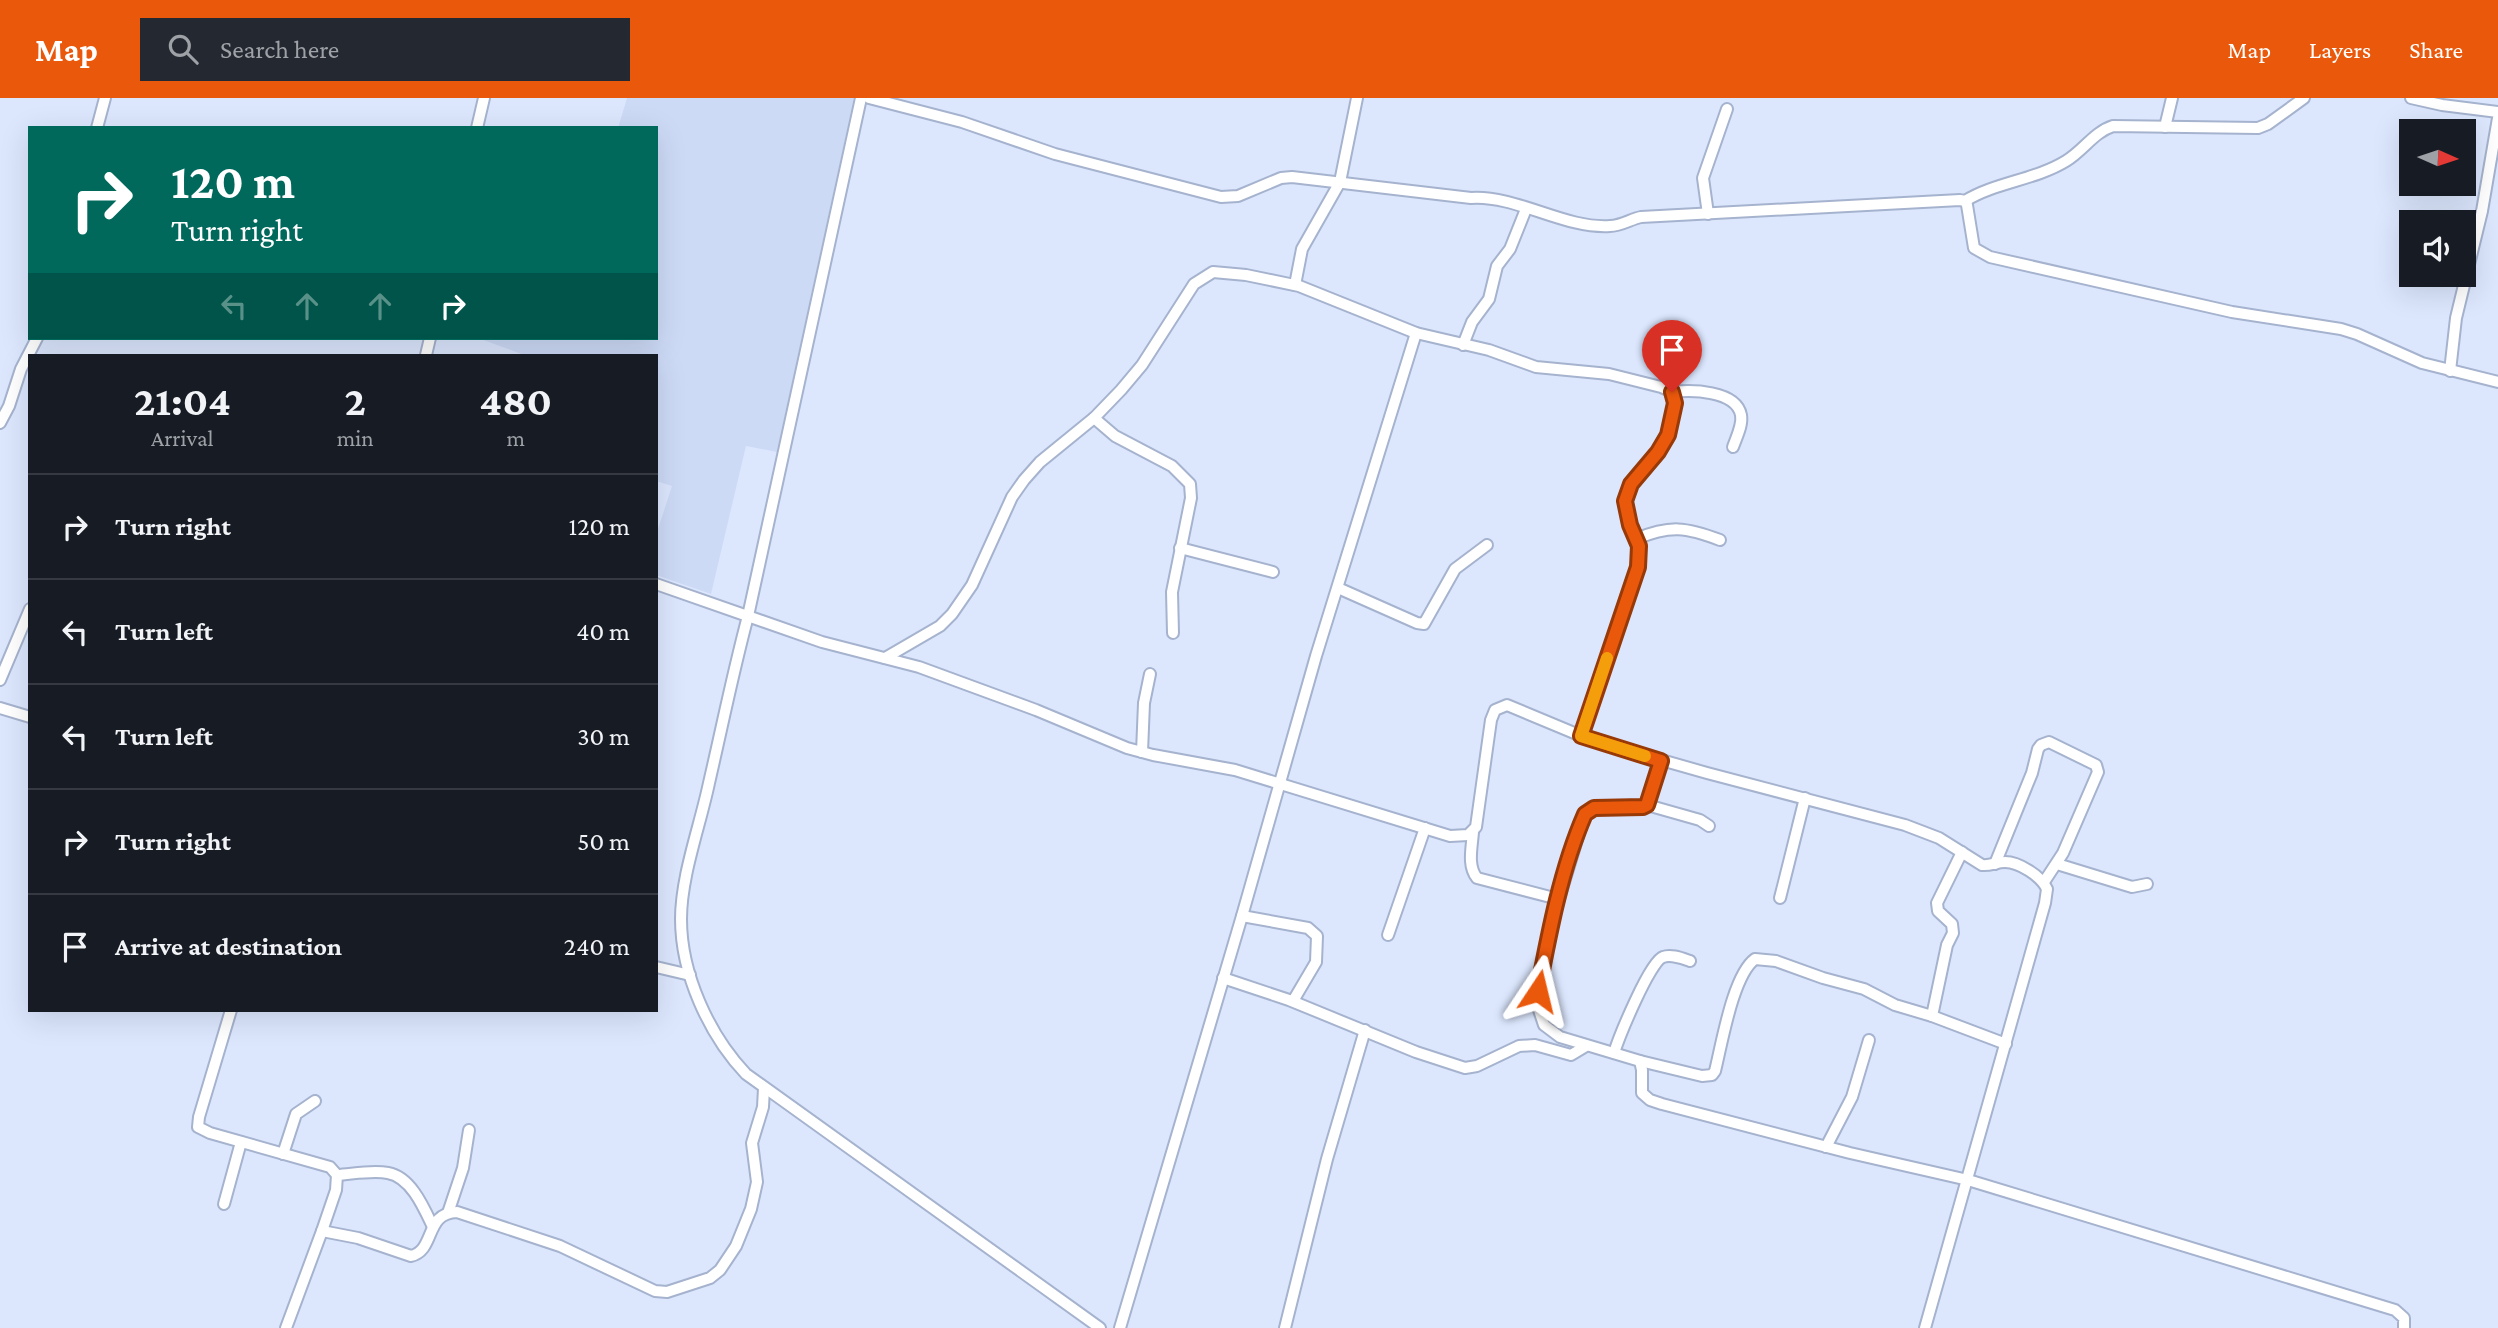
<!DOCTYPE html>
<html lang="en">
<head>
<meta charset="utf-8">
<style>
  :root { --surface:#171b24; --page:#242831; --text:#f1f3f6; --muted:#9ea1a6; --line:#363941; --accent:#ea580c }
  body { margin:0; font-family:"Crimson Pro",serif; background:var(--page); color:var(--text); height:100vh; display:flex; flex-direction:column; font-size:26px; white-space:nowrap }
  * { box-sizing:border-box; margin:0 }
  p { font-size:23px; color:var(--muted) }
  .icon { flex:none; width:38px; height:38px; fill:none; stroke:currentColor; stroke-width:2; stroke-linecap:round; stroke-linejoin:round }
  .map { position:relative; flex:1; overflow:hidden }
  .drawer { position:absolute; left:28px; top:256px; width:630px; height:658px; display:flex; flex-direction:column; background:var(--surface); border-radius:0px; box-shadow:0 7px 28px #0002 }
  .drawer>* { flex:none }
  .hud { position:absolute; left:28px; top:28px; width:630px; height:214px; border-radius:0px; box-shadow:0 7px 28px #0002; background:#00695c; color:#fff; overflow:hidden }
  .needle { width:46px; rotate:93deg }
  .tools { position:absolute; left:2399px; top:21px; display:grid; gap:14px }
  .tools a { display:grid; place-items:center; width:77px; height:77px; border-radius:0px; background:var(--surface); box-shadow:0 7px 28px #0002; font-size:35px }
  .pin { position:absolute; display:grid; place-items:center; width:60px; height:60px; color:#fff; margin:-72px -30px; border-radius:50% 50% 50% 0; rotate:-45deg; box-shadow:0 0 7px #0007 }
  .pin .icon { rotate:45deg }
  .me { position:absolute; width:77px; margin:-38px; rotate:10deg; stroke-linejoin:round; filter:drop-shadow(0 0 5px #0008) }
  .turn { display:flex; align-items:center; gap:24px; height:147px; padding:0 28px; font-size:32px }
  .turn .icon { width:91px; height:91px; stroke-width:2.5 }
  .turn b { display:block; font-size:49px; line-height:60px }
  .lanes { display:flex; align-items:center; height:66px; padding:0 28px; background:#0003; justify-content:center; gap:35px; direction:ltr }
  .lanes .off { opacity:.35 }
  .eta { display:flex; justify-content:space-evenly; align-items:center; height:119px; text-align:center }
  .eta b { font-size:42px; font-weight:700; line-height:49px }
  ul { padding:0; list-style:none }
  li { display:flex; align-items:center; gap:21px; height:105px; padding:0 28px; border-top:2px solid var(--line) }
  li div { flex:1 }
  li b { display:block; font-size:26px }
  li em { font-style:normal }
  header { display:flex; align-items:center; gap:42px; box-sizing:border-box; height:98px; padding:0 35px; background:var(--accent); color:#fff }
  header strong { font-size:33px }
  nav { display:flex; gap:38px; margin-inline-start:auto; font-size:24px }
  .search { width:490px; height:63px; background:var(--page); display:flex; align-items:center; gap:18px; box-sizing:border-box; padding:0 24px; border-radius:0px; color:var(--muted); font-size:26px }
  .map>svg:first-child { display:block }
  .built { fill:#cddaf6 }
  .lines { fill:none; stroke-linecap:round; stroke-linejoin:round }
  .street-casing { stroke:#a6b3ce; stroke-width:14 }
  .street { stroke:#fff; stroke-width:10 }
  .route-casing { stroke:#983908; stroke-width:18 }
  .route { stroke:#ea580c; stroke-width:12 }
  .slow { stroke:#f59e0b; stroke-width:12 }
</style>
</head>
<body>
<header>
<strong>Map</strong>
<div class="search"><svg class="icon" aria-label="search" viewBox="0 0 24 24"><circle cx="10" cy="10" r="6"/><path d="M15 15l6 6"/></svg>Search here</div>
<nav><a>Map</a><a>Layers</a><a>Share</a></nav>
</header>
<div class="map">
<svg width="2498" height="1230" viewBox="0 0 2498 1230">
  <rect width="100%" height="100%" fill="#dce7fe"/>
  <polygon class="built" points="627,0 854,0 777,354 746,348 711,496 656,477 656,437 672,388 656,383 656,257 524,257 478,240 656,240 656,30 618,30"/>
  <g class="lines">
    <defs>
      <g id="street">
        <path d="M861,0L748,518C733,574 722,629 709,685C700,728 681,778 681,821C681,876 709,937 746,976L1100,1230"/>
        <path d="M869,0L962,24L1055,56L1221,99L1238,98L1281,80L1292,79L1471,100C1517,97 1564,131 1610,128C1621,128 1631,121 1641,119L1960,102L1965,103L1967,107L1974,150L1990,159L2232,214L2341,231L2357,236L2422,265L2498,284"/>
        <polyline points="2411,0 2442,7 2498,14"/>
        <polyline points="2165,29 2172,0"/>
        <polyline points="97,30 105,0"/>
        <polyline points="477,30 484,0"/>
        <path d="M1965,103C1996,84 2035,82 2066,63C2083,53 2094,34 2113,28L2258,30L2268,26L2304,0"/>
        <polyline points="1708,116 1703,80 1727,11"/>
        <polyline points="1295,187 1302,151 1340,84 1357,0"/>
        <polyline points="1463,247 1472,224 1489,201 1497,168 1510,151 1526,111"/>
        <polyline points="426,257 430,240"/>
        <polyline points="2450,273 2456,220 2482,113 2498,20"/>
        <path d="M1673,294C1691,292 1736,292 1741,317C1743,327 1736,340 1733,349"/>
        <polyline points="1094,320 1115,338 1172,368 1190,386 1191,400 1172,494 1173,535"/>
        <polyline points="0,325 9,308 21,271 37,240"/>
        <path d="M1636,441C1670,427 1686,429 1720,442"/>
        <polyline points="1180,450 1273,474"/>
        <path d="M656,486L822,544L919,569L1036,612L1127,650L1153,657L1235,672L1450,738L1468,737L1476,729L1491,622L1495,612L1507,607L1591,642L1707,675L1905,727L1939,740L1982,767C1990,768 1997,764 2005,764C2019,764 2041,778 2047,791L2045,805L1925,1230"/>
        <polyline points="1338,490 1417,525 1424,526 1455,471 1487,447"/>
        <polyline points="885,560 940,528 952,516 972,487 1012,399 1024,382 1040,364 1094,320 1121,292 1142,267 1194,186 1213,174 1246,177 1299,188 1416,235 1489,252 1536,269 1609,276 1661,289 1673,294 1675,305 1668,337 1658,353 1631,386 1625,403 1630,427 1639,448 1638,469 1581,638"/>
        <polyline points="0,582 30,511"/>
        <polyline points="0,610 30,619"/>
        <polyline points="1142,654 1144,605 1150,576"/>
        <polyline points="1661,663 1647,707 1643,709 1595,710 1589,712 1583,722 1548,837 1538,893 1538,909 1544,927 1560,939 1640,963 1642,972 1642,995 1650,1002 1662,1006 1850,1055 1968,1082 2395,1212 2404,1220 2404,1230"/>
        <polyline points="1647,707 1700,722 1709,728"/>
        <path d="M1473,734C1472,749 1467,768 1477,780L1558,801"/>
        <polyline points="1995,766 2032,675 2038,651 2041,647 2049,644 2096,667 2098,674 2063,755 2044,784"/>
        <polyline points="2057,766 2132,789 2147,786"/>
        <polyline points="1780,800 1805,700"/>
        <polyline points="1242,818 1308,830 1317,838 1316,864 1293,903"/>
        <polyline points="1388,837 1425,730"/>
        <polyline points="656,869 690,877"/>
        <polyline points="1223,880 1289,902 1416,954 1465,970 1477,968 1519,948 1535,947 1571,957 1586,948"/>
        <polyline points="231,912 199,1019 198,1029 210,1035 330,1069 337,1077 336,1092 322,1133 286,1230"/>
        <polyline points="1932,918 1947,847 1953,835 1952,826 1938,813 1937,805 1962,754"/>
        <path d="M1614,955C1619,939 1650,863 1663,859C1671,856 1681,860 1690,863"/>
        <path d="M1640,963L1702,978L1712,977L1715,973C1722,945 1733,877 1755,861L1776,863L1823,880L1864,891L1895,907L1932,918L2006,946"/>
        <polyline points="1826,1049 1852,999 1869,942"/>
        <polyline points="283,1056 296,1016 315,1003"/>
        <path d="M337,1077C353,1076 372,1072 388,1075C411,1079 424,1110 433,1129"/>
        <polyline points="224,1106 241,1044"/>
        <polyline points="448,1115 463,1070 469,1032"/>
        <path d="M322,1133L358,1140L411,1158C436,1152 424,1115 457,1114L560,1148L655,1193L667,1194L710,1180L720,1172L736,1148L751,1111L757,1084L752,1045L763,1009L764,990"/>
        <polyline points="1120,1230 1242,818 1316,558 1416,235"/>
        <polyline points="1285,1230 1327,1061 1365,932"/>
      </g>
    </defs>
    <use href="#street" class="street-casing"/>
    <use href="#street" class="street"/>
  </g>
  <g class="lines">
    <defs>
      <path id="route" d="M1538,893C1549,835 1561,771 1585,716L1594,710L1643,709L1647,707L1661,663L1581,638L1638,469L1639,448L1630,427L1625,403L1631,386L1658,354L1668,337L1675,305L1672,294"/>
    </defs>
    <use href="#route" class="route-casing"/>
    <use href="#route" class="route"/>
    <polyline class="slow" points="1607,560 1581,638 1645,658"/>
  </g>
</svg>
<div class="tools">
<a><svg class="needle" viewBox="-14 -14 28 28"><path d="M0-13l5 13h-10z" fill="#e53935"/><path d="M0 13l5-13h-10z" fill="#9ea1a6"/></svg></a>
<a><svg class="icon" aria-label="sound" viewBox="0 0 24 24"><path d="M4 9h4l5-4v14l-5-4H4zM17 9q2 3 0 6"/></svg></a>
</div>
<div class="pin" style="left:1672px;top:294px;background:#d93025"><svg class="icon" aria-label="arrive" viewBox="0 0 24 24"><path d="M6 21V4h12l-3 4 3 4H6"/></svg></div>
<svg class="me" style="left:1538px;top:893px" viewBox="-20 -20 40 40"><path d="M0-17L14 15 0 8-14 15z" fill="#ea580c" stroke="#fff" stroke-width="4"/></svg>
<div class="hud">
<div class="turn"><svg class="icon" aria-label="right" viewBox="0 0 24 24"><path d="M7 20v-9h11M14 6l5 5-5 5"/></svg><div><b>120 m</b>Turn right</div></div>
<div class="lanes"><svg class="icon off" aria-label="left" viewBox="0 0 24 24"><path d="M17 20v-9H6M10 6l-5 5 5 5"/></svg><svg class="icon off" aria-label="ahead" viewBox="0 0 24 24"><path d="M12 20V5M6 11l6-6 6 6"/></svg><svg class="icon off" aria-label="ahead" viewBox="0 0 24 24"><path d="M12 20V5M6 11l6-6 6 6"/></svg><svg class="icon" aria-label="right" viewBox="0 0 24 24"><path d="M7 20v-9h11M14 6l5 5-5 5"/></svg></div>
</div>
<section class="drawer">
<div class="eta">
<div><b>21:04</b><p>Arrival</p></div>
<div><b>2</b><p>min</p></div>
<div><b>480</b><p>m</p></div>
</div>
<ul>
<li><svg class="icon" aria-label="right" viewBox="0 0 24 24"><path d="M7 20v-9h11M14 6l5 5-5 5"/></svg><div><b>Turn right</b></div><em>120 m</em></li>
<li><svg class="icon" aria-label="left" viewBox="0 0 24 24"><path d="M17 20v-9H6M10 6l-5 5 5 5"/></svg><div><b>Turn left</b></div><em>40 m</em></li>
<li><svg class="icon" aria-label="left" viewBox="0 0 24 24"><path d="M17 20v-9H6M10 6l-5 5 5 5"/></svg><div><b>Turn left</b></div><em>30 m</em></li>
<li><svg class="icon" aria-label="right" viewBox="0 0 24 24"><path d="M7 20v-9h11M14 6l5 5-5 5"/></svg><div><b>Turn right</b></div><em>50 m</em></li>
<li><svg class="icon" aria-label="arrive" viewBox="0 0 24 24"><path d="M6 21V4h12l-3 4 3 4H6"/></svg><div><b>Arrive at destination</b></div><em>240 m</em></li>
</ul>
</section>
</div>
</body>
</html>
